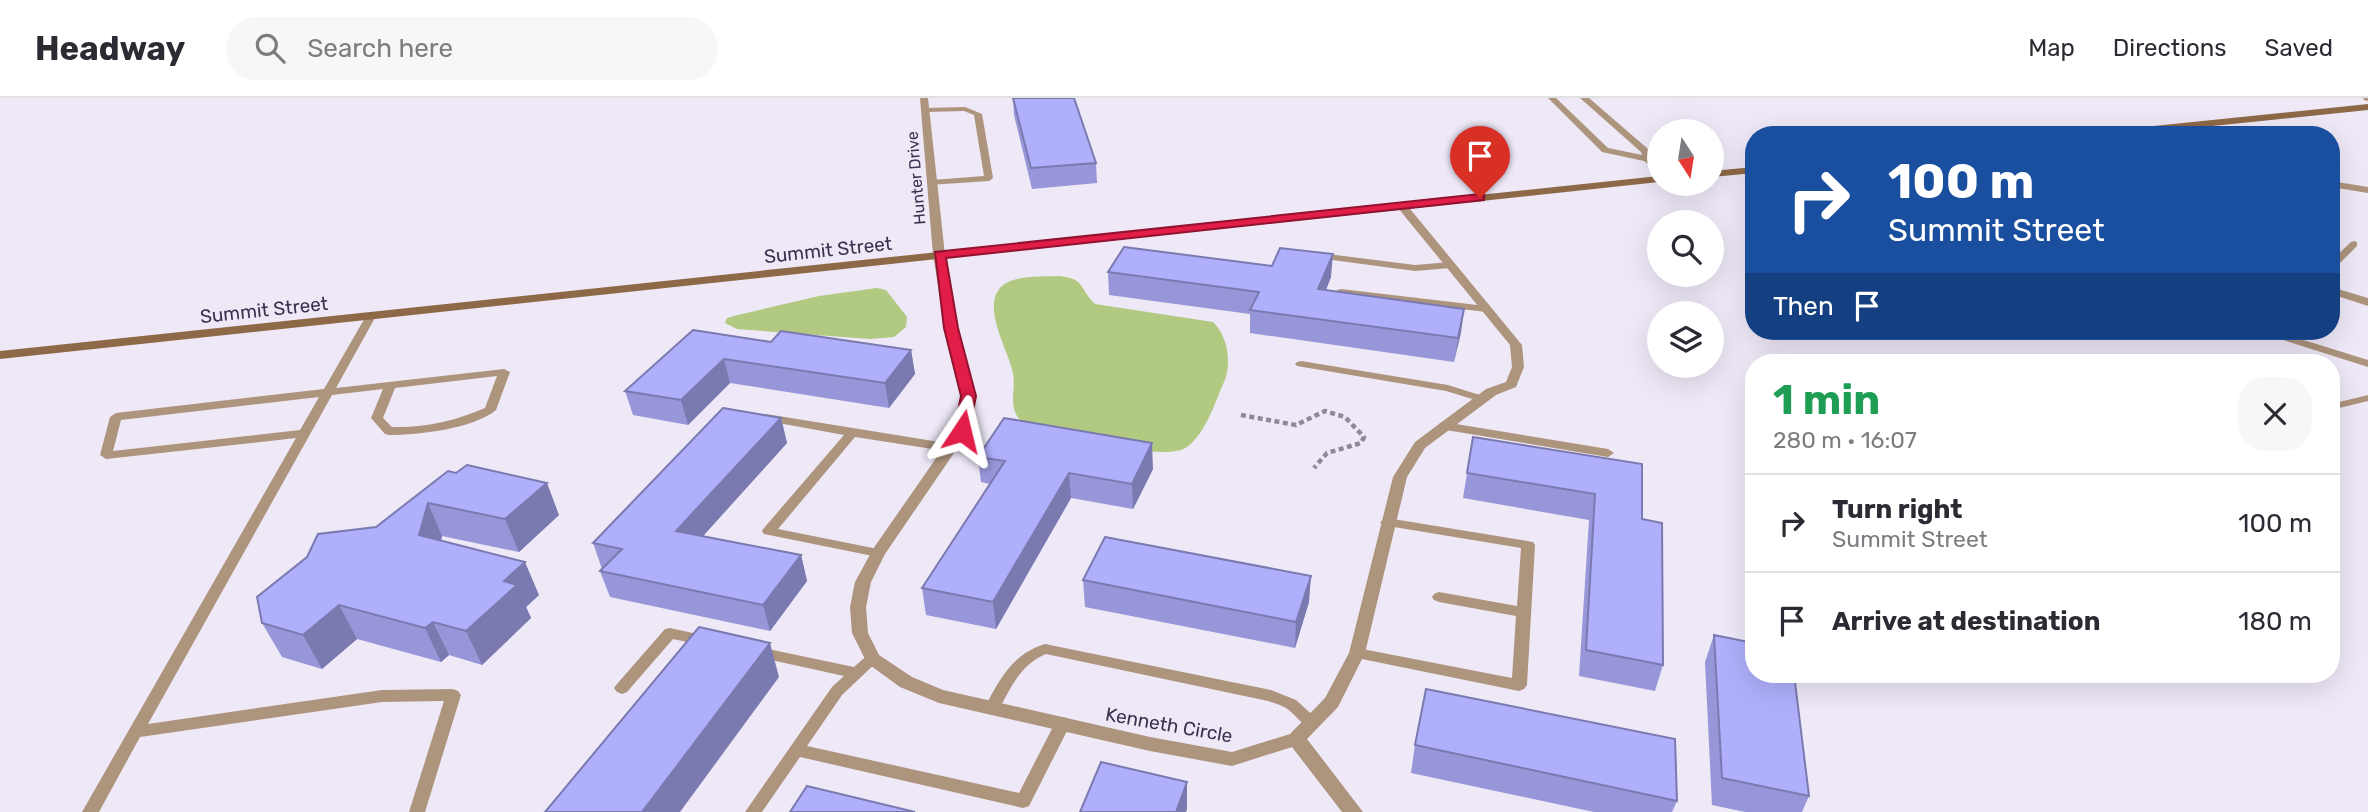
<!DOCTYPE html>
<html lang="en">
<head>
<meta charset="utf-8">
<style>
  :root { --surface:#fff; --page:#f7f7f7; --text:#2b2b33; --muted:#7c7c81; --line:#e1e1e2 }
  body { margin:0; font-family:Rubik,sans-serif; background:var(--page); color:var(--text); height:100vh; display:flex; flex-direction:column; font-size:26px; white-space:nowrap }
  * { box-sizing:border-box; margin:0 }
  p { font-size:23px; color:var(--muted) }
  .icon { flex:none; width:38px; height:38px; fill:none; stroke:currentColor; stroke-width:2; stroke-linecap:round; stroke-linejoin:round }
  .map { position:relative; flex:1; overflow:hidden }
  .panel { position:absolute; left:1745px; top:256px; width:595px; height:329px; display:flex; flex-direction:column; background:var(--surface); border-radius:28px; box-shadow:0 7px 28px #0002 }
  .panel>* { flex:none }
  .hud { position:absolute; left:1745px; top:28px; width:595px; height:214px; border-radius:28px; box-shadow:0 7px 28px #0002; background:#1a4fa0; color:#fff; overflow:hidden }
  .needle { width:46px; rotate:168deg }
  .buttons { position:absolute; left:1647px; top:21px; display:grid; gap:14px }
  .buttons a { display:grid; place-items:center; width:77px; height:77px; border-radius:50%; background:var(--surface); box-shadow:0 7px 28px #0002; font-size:35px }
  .pin { position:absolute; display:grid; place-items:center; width:60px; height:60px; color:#fff; margin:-72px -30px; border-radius:50% 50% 50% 0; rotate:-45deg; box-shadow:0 0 7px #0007 }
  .pin .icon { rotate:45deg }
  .me { position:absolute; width:77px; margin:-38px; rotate:10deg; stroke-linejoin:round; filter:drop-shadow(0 0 5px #0008) }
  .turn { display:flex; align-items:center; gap:24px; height:147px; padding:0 28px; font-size:32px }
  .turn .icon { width:91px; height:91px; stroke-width:2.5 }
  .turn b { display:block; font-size:49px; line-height:60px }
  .then { display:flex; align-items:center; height:66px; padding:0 28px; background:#0003; gap:14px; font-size:26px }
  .round { display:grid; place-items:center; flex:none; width:74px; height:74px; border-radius:28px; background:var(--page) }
  .overview { display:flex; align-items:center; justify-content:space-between; height:119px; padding:0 28px }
  h1 { font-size:42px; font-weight:700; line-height:52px; color:#1e9e55 }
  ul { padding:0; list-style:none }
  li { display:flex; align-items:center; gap:21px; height:98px; padding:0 28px; border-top:2px solid var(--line) }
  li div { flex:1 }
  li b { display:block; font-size:26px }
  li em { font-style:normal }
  header { display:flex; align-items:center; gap:42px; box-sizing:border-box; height:98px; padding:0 35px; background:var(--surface); border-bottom:2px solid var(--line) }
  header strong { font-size:33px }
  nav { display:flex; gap:38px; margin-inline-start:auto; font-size:24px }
  .search { width:490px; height:63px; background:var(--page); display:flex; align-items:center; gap:18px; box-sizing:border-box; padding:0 24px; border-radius:28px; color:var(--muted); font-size:26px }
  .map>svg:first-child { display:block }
  .water { fill:#b1c980 }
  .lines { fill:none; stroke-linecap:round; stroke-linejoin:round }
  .path { stroke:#90869e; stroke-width:4.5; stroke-dasharray:5 3.5; stroke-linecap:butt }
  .lane { fill:#ad947d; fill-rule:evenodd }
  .street { fill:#ad947d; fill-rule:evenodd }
  .secondary { fill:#8e6947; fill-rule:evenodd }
  .wall { fill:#9696d9 }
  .shaded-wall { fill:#7a7ab0 }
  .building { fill:#afaffc; stroke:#7a7ab0; stroke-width:2 }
  .route { fill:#e11d48; stroke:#92132f; stroke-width:2 }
  .labels { text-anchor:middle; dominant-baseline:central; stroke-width:7; stroke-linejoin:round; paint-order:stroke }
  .far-street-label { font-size:16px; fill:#3e304f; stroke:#eee8f7 }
  .street-label { font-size:19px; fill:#3e304f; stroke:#eee8f7 }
</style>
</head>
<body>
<header>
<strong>Headway</strong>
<div class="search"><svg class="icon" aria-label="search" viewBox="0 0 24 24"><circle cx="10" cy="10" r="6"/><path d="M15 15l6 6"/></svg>Search here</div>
<nav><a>Map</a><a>Directions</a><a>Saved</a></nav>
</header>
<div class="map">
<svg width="2368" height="714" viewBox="0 0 2368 714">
  <rect width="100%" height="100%" fill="#eee8f7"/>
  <g class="water">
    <path d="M1060,178C1086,181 1079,191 1095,206L1213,224C1228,238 1232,266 1224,284C1215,304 1206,335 1187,349C1165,365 1073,338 1044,333C1033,330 1023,328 1017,318C1009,304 1016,290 1013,275C1009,253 980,208 1002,188C1016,176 1044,179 1060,178Z"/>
    <polygon points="877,190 886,192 907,219 906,229 894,239 870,241 737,231 725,225 727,220 738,217 819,198"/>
  </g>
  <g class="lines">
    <polyline class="path" points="1241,317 1296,327 1325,313 1345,319 1364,339 1361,345 1327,355 1314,370"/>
    <g class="lane">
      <polygon points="1548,0 1556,0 1608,50 1642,57 1641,54 1580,0 1589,0 1648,51 1651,60 1659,67 1659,74 1644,63 1602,54"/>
      <polygon points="965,9 982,16 993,80 989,83 929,87 929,83 932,82 984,78 974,17 964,13 926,14 922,12 926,10"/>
      <polygon points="2331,83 2368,89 2368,95 2331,89"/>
      <polygon points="2354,143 2357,144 2357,148 2334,171 2331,172 2331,163 2351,144"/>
      <polygon points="1320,155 1415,167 1450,164 1455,167 1450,170 1415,173 1317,160 1315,158"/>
      <polygon points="1341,191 1486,208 1491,211 1486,214 1337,196 1337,192"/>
      <path d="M371,215L376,218L336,290L504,271L510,274L496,312C473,331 418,337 389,337L385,336L371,320L383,291L332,297L148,626L382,592L453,591L458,593L461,597L425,714H409L444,603L382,604L140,639L99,714H82L296,340L106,361L100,357L110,319L116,315L324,291L366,218ZM497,278L485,310C455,323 425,330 392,329L383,320L395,290ZM319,299L300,332L113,353L121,322Z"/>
      <polygon points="2260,233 2275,233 2368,262 2368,269 2261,235"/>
      <polygon points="1301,263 1448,287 1486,299 1488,301 1482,304 1446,293 1297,268 1295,266 1297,264"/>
      <polygon points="2368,297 2368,303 2331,312 2331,306"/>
      <polygon points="766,316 952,346 958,350 952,354 855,339 778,431 883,452 885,455 883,458 878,459 764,436 762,433 764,430 844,337 762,322 760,320 762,318"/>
      <polygon points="1444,324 1608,351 1614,355 1608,359 1440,331 1438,328 1440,325"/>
      <polygon points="1387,420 1533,444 1535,447 1527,587 1524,591 1519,593 1352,559 1350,555 1352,551 1357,550 1512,580 1516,518 1439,504 1434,502 1432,499 1434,496 1439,494 1517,508 1521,450 1382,427 1380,424"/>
      <polygon points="670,530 711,539 713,543 711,547 706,548 673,541 627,594 622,596 617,594 614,590 617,586 665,531"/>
      <path d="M1045,546L1271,592L1296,602L1319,623L1317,627C1302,631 1297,617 1286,610C1281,607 1274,605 1268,603L1046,556C1019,567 1010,592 997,615L992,617L987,615L984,611C999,582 1012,556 1045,546Z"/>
      <path d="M758,549L854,569C861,563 868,554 878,557L880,561L842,597L807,648L1019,695L1057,621L1063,619L1069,621L1071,625L1029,708L1023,710L800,659L762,714H745L832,589L844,578L753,558L751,554L753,550Z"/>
    </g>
    <g class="street">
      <polygon points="920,0 928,0 945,157 957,230 975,297 969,333 885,456 871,484 866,509 868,535 879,557 912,579 943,592 1150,639 1232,654 1290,636 1325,600 1349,555 1393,379 1415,344 1486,291 1506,284 1512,269 1510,247 1398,110 1398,106 1406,106 1522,247 1524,269 1516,289 1496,297 1425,350 1407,379 1365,555 1338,609 1307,641 1363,714 1342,714 1292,649 1232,668 1150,653 939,605 900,589 867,565 852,535 850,509 855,484 873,451 955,333 961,297 945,230 933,157"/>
      <polygon points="2363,0 2368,0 2368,3 2364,2"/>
      <polygon points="2331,189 2368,200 2368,208 2331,196"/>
    </g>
    <g class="secondary">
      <polygon points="2368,6 2368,12 2125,37 2090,37 2095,34"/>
      <polygon points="1754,69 1754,75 1712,79 1712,73"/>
      <polygon points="1659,78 1659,84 0,261 0,253"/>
    </g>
  </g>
  <g class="wall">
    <polygon points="1013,0 1096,65 1097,85 1032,91 1014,17"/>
    <polygon points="1108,174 1331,179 1326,192 1464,211 1454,264 1250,235 1250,216 1109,197"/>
    <polygon points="771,244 911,252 915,276 889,310 730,285 688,327 633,317 625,293"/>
    <polygon points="781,320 787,345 703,438 801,457 807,483 770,533 610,499 600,473 602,471 593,445"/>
    <polygon points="1473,339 1642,366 1642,421 1663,567 1655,593 1579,578 1589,422 1463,400"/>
    <polygon points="978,359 1153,371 1133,411 1071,400 996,531 926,517 922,490 990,386 981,384"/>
    <polygon points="456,375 559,417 519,454 442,438 441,443 539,497 526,509 531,520 482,567 449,557 441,564 357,541 322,571 282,559 262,525 376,429"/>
    <polygon points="1083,482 1309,504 1295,550 1085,509"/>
    <polygon points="1714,537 1809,698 1802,714 1745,714 1712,707 1705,564"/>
    <polygon points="1415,647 1677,703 1672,714 1594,714 1411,675"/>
  </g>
  <g class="shaded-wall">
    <polygon points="1333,156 1331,179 1317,214 1318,191"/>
    <polygon points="1464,211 1461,235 1454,264 1458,240"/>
    <polygon points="911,252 915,276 889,310 885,285"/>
    <polygon points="724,261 730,285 688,327 681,302"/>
    <polygon points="781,320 787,345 684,459 676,433"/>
    <polygon points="1152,345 1153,371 1133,411 1132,386"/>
    <polygon points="1069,375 1071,400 996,531 993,504"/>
    <polygon points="547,385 559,417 519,454 505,421"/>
    <polygon points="428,405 442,438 435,470 419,437"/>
    <polygon points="801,457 807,483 770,533 763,507"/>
    <polygon points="525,464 539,497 526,509 531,520 482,567 466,533 504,483"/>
    <polygon points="1311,478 1309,504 1295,550 1296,524"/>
    <polygon points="339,507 357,541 322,571 303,537"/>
    <polygon points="433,524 449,557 441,564 425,530"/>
    <polygon points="770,545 779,579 680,714 642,714"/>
    <polygon points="1187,684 1187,711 1186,714 1176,714"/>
  </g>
  <g class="building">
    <polygon points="1013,0 1074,0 1096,65 1031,70"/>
    <polygon points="1124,149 1272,168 1280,150 1333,156 1318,191 1464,211 1458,240 1250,212 1259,194 1108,174"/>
    <polygon points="693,232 771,244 781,233 911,252 885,285 724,261 681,302 625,293"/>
    <polygon points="723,310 781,320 676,433 801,457 763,507 600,473 622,451 593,445"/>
    <polygon points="1004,320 1152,345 1132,386 1069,375 993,504 922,490 1005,363 978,359"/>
    <polygon points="1473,339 1642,366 1642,421 1662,425 1663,567 1586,552 1595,396 1467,375"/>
    <polygon points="467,367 547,385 505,421 428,405 419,437 525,464 504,483 517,487 466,533 433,524 425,530 339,507 303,537 262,525 257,499 307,459 318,436 376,429 448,373 456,375"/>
    <polygon points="1105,439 1311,478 1296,524 1083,482"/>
    <polygon points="699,529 770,545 642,714 545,714"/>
    <polygon points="1714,537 1754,545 1754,576 1794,576 1809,698 1722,680"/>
    <polygon points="1426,591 1675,641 1677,703 1415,647"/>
    <polygon points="1101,664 1187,684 1176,714 1080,714"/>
    <polygon points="807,688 915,714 790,714"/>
  </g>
  <polygon class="route" points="1480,96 1484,97 1484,102 946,160 958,230 976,298 969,333 962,337 954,333 961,298 944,230 935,154"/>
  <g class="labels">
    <g class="far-street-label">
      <text transform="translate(916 80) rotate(-95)">Hunter Drive</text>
    </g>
    <g class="street-label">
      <text transform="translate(828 152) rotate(-6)">Summit Street</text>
      <text transform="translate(264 212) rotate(-6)">Summit Street</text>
      <text transform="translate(1169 627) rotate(10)">Kenneth Circle</text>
    </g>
  </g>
</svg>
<div class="buttons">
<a><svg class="needle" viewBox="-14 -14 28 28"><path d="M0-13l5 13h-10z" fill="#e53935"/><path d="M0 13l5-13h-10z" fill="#7c7c81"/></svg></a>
<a><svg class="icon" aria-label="search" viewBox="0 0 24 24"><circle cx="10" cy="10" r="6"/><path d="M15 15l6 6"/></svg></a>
<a><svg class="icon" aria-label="layers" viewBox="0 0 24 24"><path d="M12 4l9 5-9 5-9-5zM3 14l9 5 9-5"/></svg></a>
</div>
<div class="pin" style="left:1480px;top:100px;background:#d93025"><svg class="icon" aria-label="arrive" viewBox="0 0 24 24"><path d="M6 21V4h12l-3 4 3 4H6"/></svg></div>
<svg class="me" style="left:962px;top:333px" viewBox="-20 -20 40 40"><path d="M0-17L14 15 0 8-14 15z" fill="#e11d48" stroke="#fff" stroke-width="4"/></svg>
<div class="hud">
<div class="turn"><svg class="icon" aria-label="right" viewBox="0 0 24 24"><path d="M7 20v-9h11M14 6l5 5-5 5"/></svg><div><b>100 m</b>Summit Street</div></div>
<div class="then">Then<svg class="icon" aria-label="arrive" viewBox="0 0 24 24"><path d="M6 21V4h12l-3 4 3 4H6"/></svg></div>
</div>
<section class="panel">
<div class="overview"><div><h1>1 min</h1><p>280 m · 16:07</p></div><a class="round"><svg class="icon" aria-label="close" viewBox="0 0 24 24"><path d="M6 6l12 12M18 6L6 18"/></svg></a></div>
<ul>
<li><svg class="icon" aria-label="right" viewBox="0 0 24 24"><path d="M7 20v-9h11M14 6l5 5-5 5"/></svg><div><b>Turn right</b><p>Summit Street</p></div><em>100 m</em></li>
<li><svg class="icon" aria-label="arrive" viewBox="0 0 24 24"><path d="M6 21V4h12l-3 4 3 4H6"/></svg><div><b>Arrive at destination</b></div><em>180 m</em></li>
</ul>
</section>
</div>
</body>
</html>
